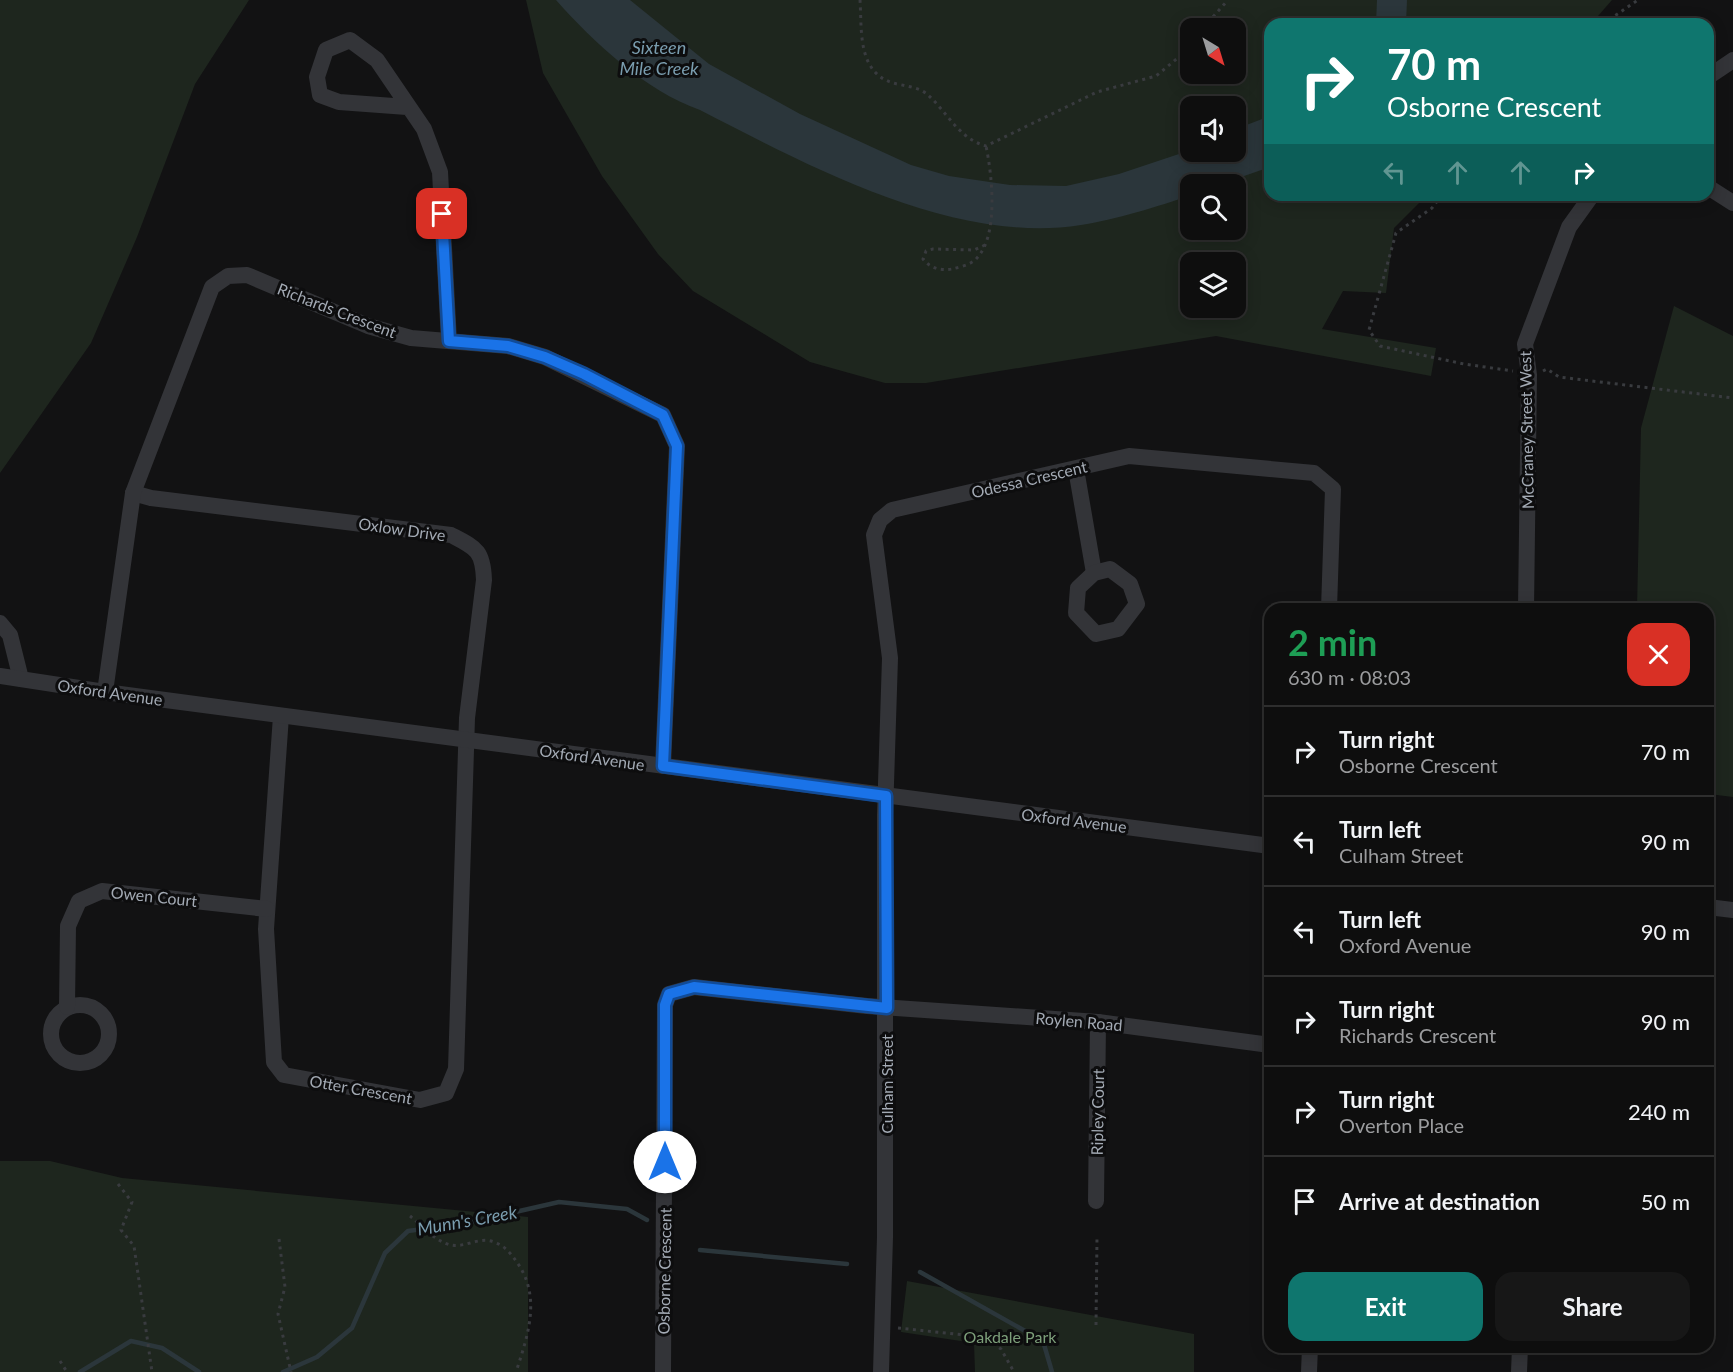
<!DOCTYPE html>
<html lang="en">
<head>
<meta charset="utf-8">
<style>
  :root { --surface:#0e0e0e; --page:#171717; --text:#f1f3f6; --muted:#9b9c9e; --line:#2e2e2e; --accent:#0f766e }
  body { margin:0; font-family:Lato,sans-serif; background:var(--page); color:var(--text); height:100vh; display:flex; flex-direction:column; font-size:22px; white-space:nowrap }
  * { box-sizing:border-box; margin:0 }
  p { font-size:20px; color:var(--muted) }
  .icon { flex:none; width:33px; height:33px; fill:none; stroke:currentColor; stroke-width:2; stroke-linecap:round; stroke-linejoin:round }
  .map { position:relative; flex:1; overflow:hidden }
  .side { position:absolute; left:1264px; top:603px; width:450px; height:750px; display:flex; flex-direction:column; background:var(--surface); border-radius:18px; box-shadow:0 3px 15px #0003,0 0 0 2px var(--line) }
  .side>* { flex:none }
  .top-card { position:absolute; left:1264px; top:18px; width:450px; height:183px; border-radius:18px; box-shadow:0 3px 15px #0003,0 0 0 2px var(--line); background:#0f766e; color:#fff; overflow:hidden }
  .needle { width:39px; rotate:142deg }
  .controls { position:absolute; left:1180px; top:18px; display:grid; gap:12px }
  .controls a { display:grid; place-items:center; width:66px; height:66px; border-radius:12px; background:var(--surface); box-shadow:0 3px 15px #0003,0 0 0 2px var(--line); font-size:30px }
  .pin { position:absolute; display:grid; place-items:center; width:51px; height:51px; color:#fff; margin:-26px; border-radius:12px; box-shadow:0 3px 9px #0006 }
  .me { position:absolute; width:66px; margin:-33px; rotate:0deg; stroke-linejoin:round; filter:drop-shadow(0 0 4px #0008) }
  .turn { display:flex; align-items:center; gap:21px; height:126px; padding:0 24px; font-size:27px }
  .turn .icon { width:78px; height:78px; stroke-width:2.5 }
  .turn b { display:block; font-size:42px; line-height:51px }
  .lanes { display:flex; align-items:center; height:57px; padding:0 24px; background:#0003; justify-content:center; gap:30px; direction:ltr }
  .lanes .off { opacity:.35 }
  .round { display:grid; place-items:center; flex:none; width:63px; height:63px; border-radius:18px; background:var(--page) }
  .summary { display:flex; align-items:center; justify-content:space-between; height:102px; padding:0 24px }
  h1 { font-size:36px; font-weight:700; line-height:45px; color:#1e9e55 }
  .cta { display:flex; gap:12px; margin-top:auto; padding:12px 24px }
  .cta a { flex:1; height:69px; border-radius:18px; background:var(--accent); color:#fff; font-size:24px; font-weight:700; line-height:69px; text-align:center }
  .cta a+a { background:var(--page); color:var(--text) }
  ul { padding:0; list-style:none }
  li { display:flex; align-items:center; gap:18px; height:90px; padding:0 24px; border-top:2px solid var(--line) }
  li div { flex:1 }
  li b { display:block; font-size:22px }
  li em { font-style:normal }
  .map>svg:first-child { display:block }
  .green { fill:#1e261e; fill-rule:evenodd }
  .water { fill:#2b363b }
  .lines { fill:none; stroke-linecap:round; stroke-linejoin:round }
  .stream { stroke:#2b363b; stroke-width:4.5 }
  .path { stroke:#393b3f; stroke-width:3; stroke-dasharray:3 4.5; stroke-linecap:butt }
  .minor { stroke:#333438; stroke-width:16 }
  .route-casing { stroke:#114b97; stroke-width:15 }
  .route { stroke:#1a73e8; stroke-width:10 }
  .labels { text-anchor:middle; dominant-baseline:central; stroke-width:6; stroke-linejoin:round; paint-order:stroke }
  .street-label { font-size:16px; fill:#a3aab4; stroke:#0d0d0e }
  .park-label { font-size:16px; fill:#7d9f7a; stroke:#0d0d0e }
  .water-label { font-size:18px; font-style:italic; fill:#7a9daf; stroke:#0d0d0e }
</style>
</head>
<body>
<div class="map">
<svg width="1733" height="1372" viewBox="0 0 1733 1372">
  <rect width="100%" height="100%" fill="#121213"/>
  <g class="green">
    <polygon points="0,0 249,0 195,84 137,237 91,343 0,473"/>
    <path d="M526,0H1612L1591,24H1270V195H1427L1394,228L1386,293L1343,291L1322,329L1436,348L1431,376L1216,336L926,383H885L810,362L693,291L658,254L602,176L543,73ZM1191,28H1236V74H1191ZM1191,106H1236V152H1191ZM1191,184H1236V230H1191ZM1191,262H1236V308H1191Z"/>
    <polygon points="1674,306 1733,336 1733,797 1709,794 1708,609 1637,609 1641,428"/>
    <polygon points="0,1161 50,1161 122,1178 528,1217 528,1372 0,1372"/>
    <polygon points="907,1281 1194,1334 1194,1372 975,1372 974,1343 901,1332"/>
  </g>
  <g class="water">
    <path d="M556,0H630L709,64L800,114L911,165L949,176L1010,185L1066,186L1119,174L1191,150L1236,152V129L1270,116V167L1221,184H1191V195C1160,206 1114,220 1081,225C954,245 809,166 700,110C646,91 593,42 556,0Z"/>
    <polygon points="1377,0 1407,0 1406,24 1376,24"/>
  </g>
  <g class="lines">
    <g class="stream">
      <polyline points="700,1250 847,1264"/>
      <polyline points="920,1272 1043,1341 1052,1372"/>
      <polyline points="80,1372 131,1341 162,1348 199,1372"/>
      <polyline points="283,1372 317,1357 352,1328 385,1253 408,1231 467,1223 559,1202 627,1209 647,1220"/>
    </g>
    <g class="path">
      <path d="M860,0C862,30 857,72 893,83C904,86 920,87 928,95C947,112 959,139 986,146L1097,92L1156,76L1179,57L1191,41"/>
      <polyline points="1603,24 1638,0"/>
      <polyline points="1203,28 1228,0"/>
      <polyline points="1442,195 1432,208 1396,233 1369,330 1380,346 1464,364 1513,371"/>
      <path d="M985,245L974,250L933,249L926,251L923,259C930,268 940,271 952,269C960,267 971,265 977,258C999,234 992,175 986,146"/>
      <polyline points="1543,371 1547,369 1559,377 1733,398"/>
      <polyline points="118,1184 132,1202 121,1230 134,1246 152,1372"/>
      <path d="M410,1216C421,1225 436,1242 451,1245C466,1248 481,1235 496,1243C505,1246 511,1254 516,1261C542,1296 528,1335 516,1372"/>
      <polyline points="279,1239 285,1287 278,1314 291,1372"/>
      <polyline points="1096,1325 1097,1237"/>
      <polyline points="898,1328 984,1337 1001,1349 1014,1372"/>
      <polyline points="60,1361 67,1372"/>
    </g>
    <g class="minor">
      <polyline points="1708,77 1733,60"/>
      <polyline points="407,107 339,102 320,95 317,77 326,50 350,40 377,60 424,129 440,172 449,341"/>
      <polyline points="1708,187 1733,203"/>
      <polyline points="1076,469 1094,573"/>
      <path d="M133,493L151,498L451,535C476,548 483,550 484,580L467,718L456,1069L446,1093L420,1100L284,1075L274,1062L266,929L281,716"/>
      <polygon points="1110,569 1130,584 1137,604 1118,629 1096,634 1076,613 1078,588 1094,573"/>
      <polyline points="1526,609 1529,375 1525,344 1569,227 1592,195"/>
      <polyline points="0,623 10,635 21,679"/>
      <polyline points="0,676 105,692 1270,846"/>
      <polyline points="105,692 133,493 212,287 228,276 247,275 368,326 411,338 508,346 545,357 663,415 677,446 663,766"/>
      <polyline points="1708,907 1733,910"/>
      <circle cx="80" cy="1034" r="29"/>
      <polyline points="67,1007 68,926 79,901 102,891 267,909"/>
      <polyline points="1096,1201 1098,1022"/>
      <polyline points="663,1372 665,1005 669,994 694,987 867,1006 1098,1022 1270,1045"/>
      <polyline points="881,1372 885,1237 885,815 890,658 874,535 880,520 892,510 1129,456 1314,473 1333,489 1329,609"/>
      <polyline points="1309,1372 1310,1347"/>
      <polyline points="1519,1372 1520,1347"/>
    </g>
  </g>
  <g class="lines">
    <defs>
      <polyline id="route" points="442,214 449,341 508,346 545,357 584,374 663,415 677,446 663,766 886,796 887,1008 694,987 669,994 665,1005 665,1162"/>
    </defs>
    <use href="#route" class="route-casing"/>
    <use href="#route" class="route"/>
  </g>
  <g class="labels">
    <g class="street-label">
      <text transform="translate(337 310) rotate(21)">Richards Crescent</text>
      <text transform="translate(1526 430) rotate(-91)">McCraney Street West</text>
      <text transform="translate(1029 479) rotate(-13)">Odessa Crescent</text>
      <text transform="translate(402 529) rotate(8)">Oxlow Drive</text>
      <text transform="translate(110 692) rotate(8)">Oxford Avenue</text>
      <text transform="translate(592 757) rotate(8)">Oxford Avenue</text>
      <text transform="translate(1074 820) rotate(7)">Oxford Avenue</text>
      <text transform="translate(154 896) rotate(6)">Owen Court</text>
      <text transform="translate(1079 1021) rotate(5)">Roylen Road</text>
      <text transform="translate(886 1084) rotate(-90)">Culham Street</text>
      <text transform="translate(361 1089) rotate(10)">Otter Crescent</text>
      <text transform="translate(1097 1112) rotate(-89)">Ripley Court</text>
      <text transform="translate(664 1271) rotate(-89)">Osborne Crescent</text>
    </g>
    <g class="park-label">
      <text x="1010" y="1336">Oakdale Park</text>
    </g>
    <g class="water-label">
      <text x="659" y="47">Sixteen<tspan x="659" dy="21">Mile Creek</tspan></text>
      <text transform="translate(467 1220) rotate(-10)">Munn's Creek</text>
    </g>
  </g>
</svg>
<div class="controls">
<a><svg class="needle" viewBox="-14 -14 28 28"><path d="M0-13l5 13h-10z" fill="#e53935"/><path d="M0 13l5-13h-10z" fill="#9b9c9e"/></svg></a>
<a><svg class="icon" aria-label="sound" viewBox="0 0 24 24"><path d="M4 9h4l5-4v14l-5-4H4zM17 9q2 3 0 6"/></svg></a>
<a><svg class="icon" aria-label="search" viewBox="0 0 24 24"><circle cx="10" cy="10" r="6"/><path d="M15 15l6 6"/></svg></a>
<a><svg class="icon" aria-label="layers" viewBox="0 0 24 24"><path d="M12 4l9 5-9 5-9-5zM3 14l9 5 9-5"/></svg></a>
</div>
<div class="pin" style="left:442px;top:214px;background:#d93025"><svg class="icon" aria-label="arrive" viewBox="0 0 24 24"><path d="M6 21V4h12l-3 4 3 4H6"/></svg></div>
<svg class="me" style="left:665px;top:1162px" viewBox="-20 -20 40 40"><circle r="19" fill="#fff"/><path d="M0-13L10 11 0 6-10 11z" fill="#1a73e8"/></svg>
<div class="top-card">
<div class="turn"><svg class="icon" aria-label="right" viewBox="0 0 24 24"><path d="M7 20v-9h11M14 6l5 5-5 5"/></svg><div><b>70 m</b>Osborne Crescent</div></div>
<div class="lanes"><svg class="icon off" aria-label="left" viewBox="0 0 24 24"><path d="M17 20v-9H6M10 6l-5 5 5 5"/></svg><svg class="icon off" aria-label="ahead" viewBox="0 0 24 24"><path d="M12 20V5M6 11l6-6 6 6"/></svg><svg class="icon off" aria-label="ahead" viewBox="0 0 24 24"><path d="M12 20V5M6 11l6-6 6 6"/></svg><svg class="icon" aria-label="right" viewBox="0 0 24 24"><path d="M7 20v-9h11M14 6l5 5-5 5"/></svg></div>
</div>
<section class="side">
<div class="summary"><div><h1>2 min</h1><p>630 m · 08:03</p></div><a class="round" style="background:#d93025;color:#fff"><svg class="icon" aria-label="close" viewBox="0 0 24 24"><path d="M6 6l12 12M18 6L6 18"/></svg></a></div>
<ul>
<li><svg class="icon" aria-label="right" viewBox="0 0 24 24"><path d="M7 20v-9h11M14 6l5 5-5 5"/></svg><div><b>Turn right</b><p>Osborne Crescent</p></div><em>70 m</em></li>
<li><svg class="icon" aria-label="left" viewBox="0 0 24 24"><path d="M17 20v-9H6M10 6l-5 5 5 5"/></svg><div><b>Turn left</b><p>Culham Street</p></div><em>90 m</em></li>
<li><svg class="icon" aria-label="left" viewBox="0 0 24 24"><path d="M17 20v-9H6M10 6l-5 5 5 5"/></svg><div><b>Turn left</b><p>Oxford Avenue</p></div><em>90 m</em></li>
<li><svg class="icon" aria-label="right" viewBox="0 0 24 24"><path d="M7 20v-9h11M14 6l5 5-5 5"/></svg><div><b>Turn right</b><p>Richards Crescent</p></div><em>90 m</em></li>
<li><svg class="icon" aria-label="right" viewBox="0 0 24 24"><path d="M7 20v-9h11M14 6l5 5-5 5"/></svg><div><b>Turn right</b><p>Overton Place</p></div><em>240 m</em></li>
<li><svg class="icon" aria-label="arrive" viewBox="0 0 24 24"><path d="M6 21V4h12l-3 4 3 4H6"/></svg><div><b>Arrive at destination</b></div><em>50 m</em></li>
</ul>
<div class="cta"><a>Exit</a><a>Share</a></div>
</section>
</div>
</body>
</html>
